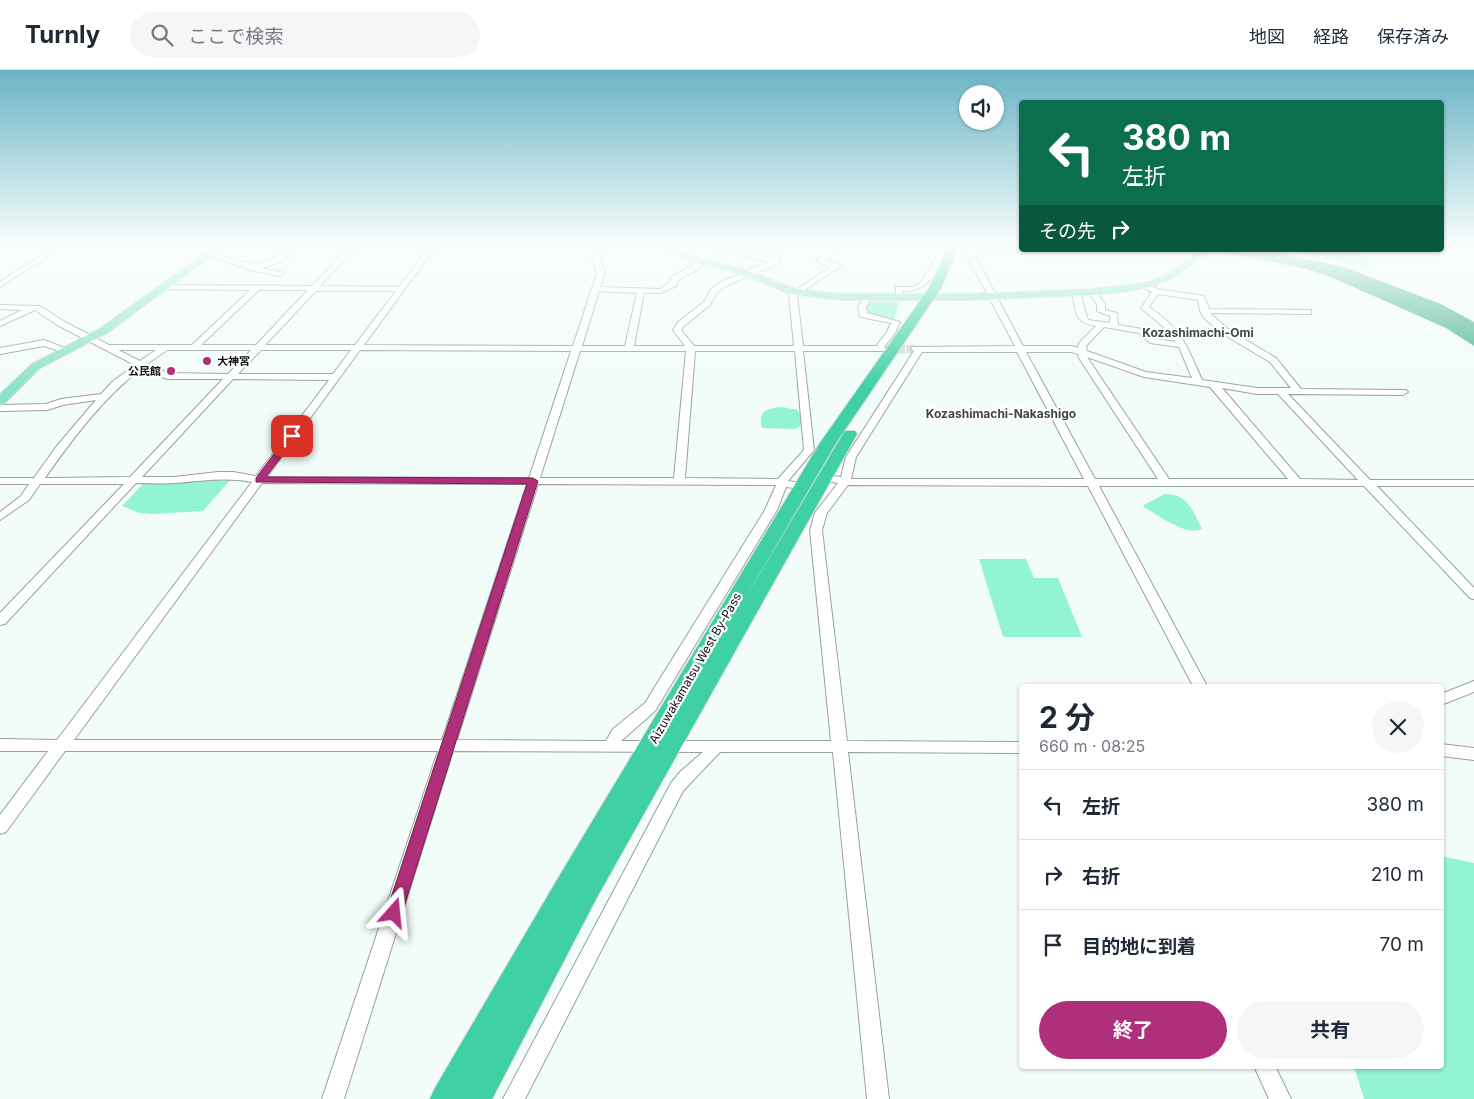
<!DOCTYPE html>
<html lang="ja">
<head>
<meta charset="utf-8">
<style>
  :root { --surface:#fff; --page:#f6f6f7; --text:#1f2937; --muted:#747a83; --line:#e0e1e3; --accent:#b02f7b }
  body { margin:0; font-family:Inter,"Noto Sans JP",sans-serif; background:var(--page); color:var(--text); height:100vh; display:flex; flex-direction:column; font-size:19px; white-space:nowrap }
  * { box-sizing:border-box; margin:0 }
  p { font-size:16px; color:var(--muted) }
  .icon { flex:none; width:28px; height:28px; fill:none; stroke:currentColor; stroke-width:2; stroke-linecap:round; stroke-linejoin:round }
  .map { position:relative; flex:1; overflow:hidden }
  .panel { position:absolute; left:1019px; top:614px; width:425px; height:385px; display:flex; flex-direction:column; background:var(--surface); border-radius:5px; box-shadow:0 1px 4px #0004 }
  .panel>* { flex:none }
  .top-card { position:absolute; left:1019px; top:30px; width:425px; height:152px; border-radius:5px; box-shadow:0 1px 4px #0004; background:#0b6e4f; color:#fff; overflow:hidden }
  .controls { position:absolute; left:959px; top:15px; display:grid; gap:10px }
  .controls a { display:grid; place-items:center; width:45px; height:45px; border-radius:50%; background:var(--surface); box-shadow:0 1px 4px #0004; font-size:25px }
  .pin { position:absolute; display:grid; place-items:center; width:42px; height:42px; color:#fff; margin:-21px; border-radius:10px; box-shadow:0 2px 8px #0006 }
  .me { position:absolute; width:55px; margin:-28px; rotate:18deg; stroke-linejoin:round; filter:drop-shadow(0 0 4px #0008) }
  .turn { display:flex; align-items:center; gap:18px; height:105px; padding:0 20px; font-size:22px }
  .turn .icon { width:65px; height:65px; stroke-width:2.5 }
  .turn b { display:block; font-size:35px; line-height:42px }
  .then { display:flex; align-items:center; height:48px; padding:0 20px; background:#0003; gap:10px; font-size:19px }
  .round { display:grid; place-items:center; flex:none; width:52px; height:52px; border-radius:26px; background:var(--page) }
  .head { display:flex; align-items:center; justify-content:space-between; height:85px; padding:0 20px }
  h1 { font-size:30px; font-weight:700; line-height:38px }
  .primary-button { display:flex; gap:10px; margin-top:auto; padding:10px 20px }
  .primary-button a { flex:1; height:58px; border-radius:30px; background:var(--accent); color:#fff; font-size:20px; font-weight:700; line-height:58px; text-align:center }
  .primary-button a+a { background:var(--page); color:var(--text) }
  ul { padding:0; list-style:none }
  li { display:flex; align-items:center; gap:15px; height:70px; padding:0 20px; border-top:1px solid var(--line) }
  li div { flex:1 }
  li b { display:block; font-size:19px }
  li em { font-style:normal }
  header { display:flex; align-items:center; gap:30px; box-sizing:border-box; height:70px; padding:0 25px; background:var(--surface); border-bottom:1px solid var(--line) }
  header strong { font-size:24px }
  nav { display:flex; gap:28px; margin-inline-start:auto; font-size:18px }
  .search { width:350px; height:45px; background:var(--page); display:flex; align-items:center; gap:12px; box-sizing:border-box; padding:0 18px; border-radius:28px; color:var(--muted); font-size:19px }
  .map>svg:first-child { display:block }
  .green { fill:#92f4d1 }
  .water { fill:#4ab492 }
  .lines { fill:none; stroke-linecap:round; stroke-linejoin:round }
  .minor-tunnel-far1 { stroke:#d0d9d5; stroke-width:8; stroke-dasharray:8 4; stroke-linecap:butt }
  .minor-tunnel { stroke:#d0d9d5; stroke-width:9; stroke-dasharray:9 5; stroke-linecap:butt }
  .minor-casing { stroke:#98a19d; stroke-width:2 }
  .major-casing { stroke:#d8d9d9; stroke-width:2 }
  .highway-casing { stroke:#d8d9d9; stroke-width:2 }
  .minor { fill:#fff; fill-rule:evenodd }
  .major { fill:#8ce3c9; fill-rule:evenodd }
  .highway { fill:#40d0a5; fill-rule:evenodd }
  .route { fill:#b02f7b; stroke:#721f50 }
  .poi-dot { fill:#b02f7b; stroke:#fff; stroke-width:2 }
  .labels { text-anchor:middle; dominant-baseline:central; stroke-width:4.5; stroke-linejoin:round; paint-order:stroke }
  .far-poi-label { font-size:11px; font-weight:bold; fill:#0e1210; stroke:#fff; text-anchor:start }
  .far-quarter-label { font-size:12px; font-weight:bold; fill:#3f4643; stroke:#fff }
  .street-label { font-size:12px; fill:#0e1210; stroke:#fff }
</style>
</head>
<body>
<header>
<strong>Turnly</strong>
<div class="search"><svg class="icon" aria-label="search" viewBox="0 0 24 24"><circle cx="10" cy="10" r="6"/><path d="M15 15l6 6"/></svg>ここで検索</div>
<nav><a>地図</a><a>経路</a><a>保存済み</a></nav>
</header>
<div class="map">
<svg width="1474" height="1029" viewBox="0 0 1474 1029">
  <rect width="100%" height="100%" fill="#f2fcf8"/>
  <g class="green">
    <polygon points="978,175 1021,175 1021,180 1027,180 1029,184 974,183"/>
    <polygon points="1286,180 1361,180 1371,196 1349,194"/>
    <polygon points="871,230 900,231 894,249 866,246 865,234"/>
    <path d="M782,337L798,340L801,346V355L795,359L762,358C757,341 768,338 782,337Z"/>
    <polygon points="222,407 231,409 203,441 153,444 140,443 122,436 144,413"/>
    <path d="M1165,424C1188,424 1193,441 1202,459C1187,467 1158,445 1144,437V435Z"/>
    <polygon points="979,489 1026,489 1034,508 1058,508 1082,567 1003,567"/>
    <polygon points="1441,786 1474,793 1474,1029 1364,1029 1354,996 1441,996"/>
  </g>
  <polygon class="water" points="1212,180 1264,180 1344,197 1441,234 1474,252 1474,276 1446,258 1333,208 1307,199"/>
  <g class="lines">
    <polyline class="minor-tunnel-far1" points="882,279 915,279"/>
    <polyline class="minor-tunnel" points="882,279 915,279"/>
    <defs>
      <g id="minor">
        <polygon points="57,175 65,175 0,217 0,212"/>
        <path d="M293,175H300L284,191L261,198L282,202L283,204L279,206L250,200L206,184L210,182C249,192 258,205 293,175Z"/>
        <path d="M351,175H358L320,216L399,217L431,175H437L364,275L573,276L597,203L592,188L601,175H607L600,188L605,203L600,217L660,219L669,213L671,207L691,196L698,189L705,191L697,200L678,210L676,216L661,223H644L634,276H685L673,260L678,252L704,232L711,219L720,212L769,192L695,175H708L747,183L762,175H770L755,185L773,188L774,182L782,175H788L785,180L780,184L781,189L778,194L726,216L717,222L710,235L684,256L681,260L694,276H794L789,224L831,197L816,191L826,184L825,175H831L834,185L826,190L841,196L797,225L803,276H878L877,275L887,262L891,253L860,247L858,237L866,224L873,226L866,237L867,243L900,252L895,263L884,277L886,279L885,281H803L814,380L788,411L807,414L808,416L803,419L786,417L777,440L655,641L621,671H831L810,460L815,443L838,413L819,410L818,408L823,405L841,407L846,387L914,281L911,279L912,277L1015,276L967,186L971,175H977L975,186L1023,276H1072L1078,278L1079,273L1096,256C1073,252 1077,243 1072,223L1076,221L1080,223L1088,250L1110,253V246L1097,241V234L1088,222L1092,220H1095L1105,234V240L1117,243L1118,255L1142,259H1166L1141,238L1152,222L1140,216L1144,214L1158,219L1204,226L1209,239L1311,240V244H1308L1210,243L1229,260L1276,288L1301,319L1406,320L1408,322L1403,325L1288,324L1370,410H1474V416H1377L1474,518V529L1470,528L1364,416H1099L1207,616H1193L1088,416L848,415L827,443L822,460L847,671L1021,672V683L848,682L889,1029H867L833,682H720L683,721L525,1029H503L671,713L680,702L703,682L453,681L344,1029H322L438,681H65L6,762L0,764V745L48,681H0V669L57,670L252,412C225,407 202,411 176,413C163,414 149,413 136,413L5,554L0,555V543L124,414H40L29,430L0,450V442L21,426L29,414H0V408H34L56,377L96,330L63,335L47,340L0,341V335L46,334L61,329L101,324L112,312L135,295L59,256L35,240L0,256V251L22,240L0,239V235L40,236L65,252L109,275H192L250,220L165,219L161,217L162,215L312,216ZM259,220H308L256,275H201ZM316,221H396L355,275H265ZM599,221L637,223L625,276H582ZM1158,224L1198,230L1200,241L1204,248L1223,264L1270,292L1291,318H1257L1202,310C1187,276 1182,259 1149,237ZM1104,257L1139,263L1150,273L1179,277L1192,308L1146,302L1087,281L1086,276ZM1150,263H1170L1176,272L1156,269ZM118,280H156L140,291ZM167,280H251L228,304L168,303L147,294ZM261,280H351L333,304H238ZM360,280L571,281L529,408L267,407ZM580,281H686L674,408H540ZM695,281H795L804,380L778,409L685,408ZM922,282H1017L1084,409H851L856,387ZM1026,282H1071L1078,284L1079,288L1158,409H1095ZM1087,287L1144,307L1210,317L1288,409H1169ZM142,298L167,309H223L130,407L45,408C73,368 103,328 142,298ZM233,309L329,310L256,406L233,402H218L174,407H142ZM1222,318L1257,324H1278L1358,410L1300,409ZM262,413L527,414L442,670H74ZM538,414L776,415L765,440L645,633L613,659L606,671L457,670Z"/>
        <path d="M941,175H947C941,197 929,223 903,221L902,228H896V217H913L920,213L931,198Z"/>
        <polygon points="44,270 70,280 66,283 44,276 0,284 0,278"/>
        <polygon points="1474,611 1474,622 1441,635 1441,624"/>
        <polygon points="1441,674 1474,678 1474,690 1441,686"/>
        <polygon points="1254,996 1275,996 1291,1029 1269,1029"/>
      </g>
      <g id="major">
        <polygon points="217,175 227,175 107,263 40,298 4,334 0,335 0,324 32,294 99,259"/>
        <polygon points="649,175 662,175 705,190 738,197 796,219 841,224 969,224 1092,219 1131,215 1148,212 1168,204 1199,180 1210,180 1174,208 1154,216 1131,221 1092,225 969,230 841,230 790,224 732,201 700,194"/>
      </g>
      <polygon id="highway" points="949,175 959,175 941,218 836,373 739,539 843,364 845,361 855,361 857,364 596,829 492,1029 430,1029 435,1018 557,810 820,373 929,218"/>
    </defs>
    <use href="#minor" class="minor-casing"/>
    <use href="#major" class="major-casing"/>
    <use href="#highway" class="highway-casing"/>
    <use href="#minor" class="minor"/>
    <use href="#major" class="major"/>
    <use href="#highway" class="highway"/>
  </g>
  <linearGradient id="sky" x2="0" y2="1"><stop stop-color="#69b4c6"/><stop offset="0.55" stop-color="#f9fefc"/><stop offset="1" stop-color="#f9fefc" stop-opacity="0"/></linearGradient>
  <rect width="1474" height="319" fill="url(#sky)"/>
  <polygon class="route" points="292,363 297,366 266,407 533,408 538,411 402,843 400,848 394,850 388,848 386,843 527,414 256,412 256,408 289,364"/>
  <g class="poi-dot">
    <circle cx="207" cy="291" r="5"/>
    <circle cx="171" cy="301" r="5"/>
  </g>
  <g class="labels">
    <g class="far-poi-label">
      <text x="217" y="291">大神宮</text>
      <text x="161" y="301" text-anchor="end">公民館</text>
    </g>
    <g class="far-quarter-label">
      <text x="1198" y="262">Kozashimachi-Omi</text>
      <text x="1001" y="343">Kozashimachi-Nakashigo</text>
    </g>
    <g class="street-label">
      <text transform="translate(695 598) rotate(-60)">Aizuwakamatsu West By-Pass</text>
    </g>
  </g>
</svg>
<div class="controls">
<a><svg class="icon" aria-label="sound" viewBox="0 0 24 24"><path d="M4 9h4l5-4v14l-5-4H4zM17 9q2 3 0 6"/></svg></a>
</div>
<div class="pin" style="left:292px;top:366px;background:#d93025"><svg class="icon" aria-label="arrive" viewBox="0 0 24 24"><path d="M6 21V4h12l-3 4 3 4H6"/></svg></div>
<svg class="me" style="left:394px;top:843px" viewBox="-20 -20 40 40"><path d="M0-17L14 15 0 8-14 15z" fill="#b02f7b" stroke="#fff" stroke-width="4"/></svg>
<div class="top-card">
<div class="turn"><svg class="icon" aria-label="left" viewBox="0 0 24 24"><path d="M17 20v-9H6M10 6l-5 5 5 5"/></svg><div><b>380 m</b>左折</div></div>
<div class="then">その先<svg class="icon" aria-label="right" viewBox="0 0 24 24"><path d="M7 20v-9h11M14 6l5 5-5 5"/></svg></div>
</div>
<section class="panel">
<div class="head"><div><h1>2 分</h1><p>660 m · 08:25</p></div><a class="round"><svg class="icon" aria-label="close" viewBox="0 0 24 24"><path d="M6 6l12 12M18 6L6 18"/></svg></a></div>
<ul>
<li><svg class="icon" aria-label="left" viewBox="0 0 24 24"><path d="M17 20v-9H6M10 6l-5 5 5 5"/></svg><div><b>左折</b></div><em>380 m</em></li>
<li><svg class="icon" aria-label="right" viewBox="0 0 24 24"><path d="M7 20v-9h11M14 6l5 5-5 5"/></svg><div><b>右折</b></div><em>210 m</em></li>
<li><svg class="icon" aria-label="arrive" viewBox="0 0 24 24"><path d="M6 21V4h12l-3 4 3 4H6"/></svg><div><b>目的地に到着</b></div><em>70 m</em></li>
</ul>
<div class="primary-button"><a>終了</a><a>共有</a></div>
</section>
</div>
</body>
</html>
